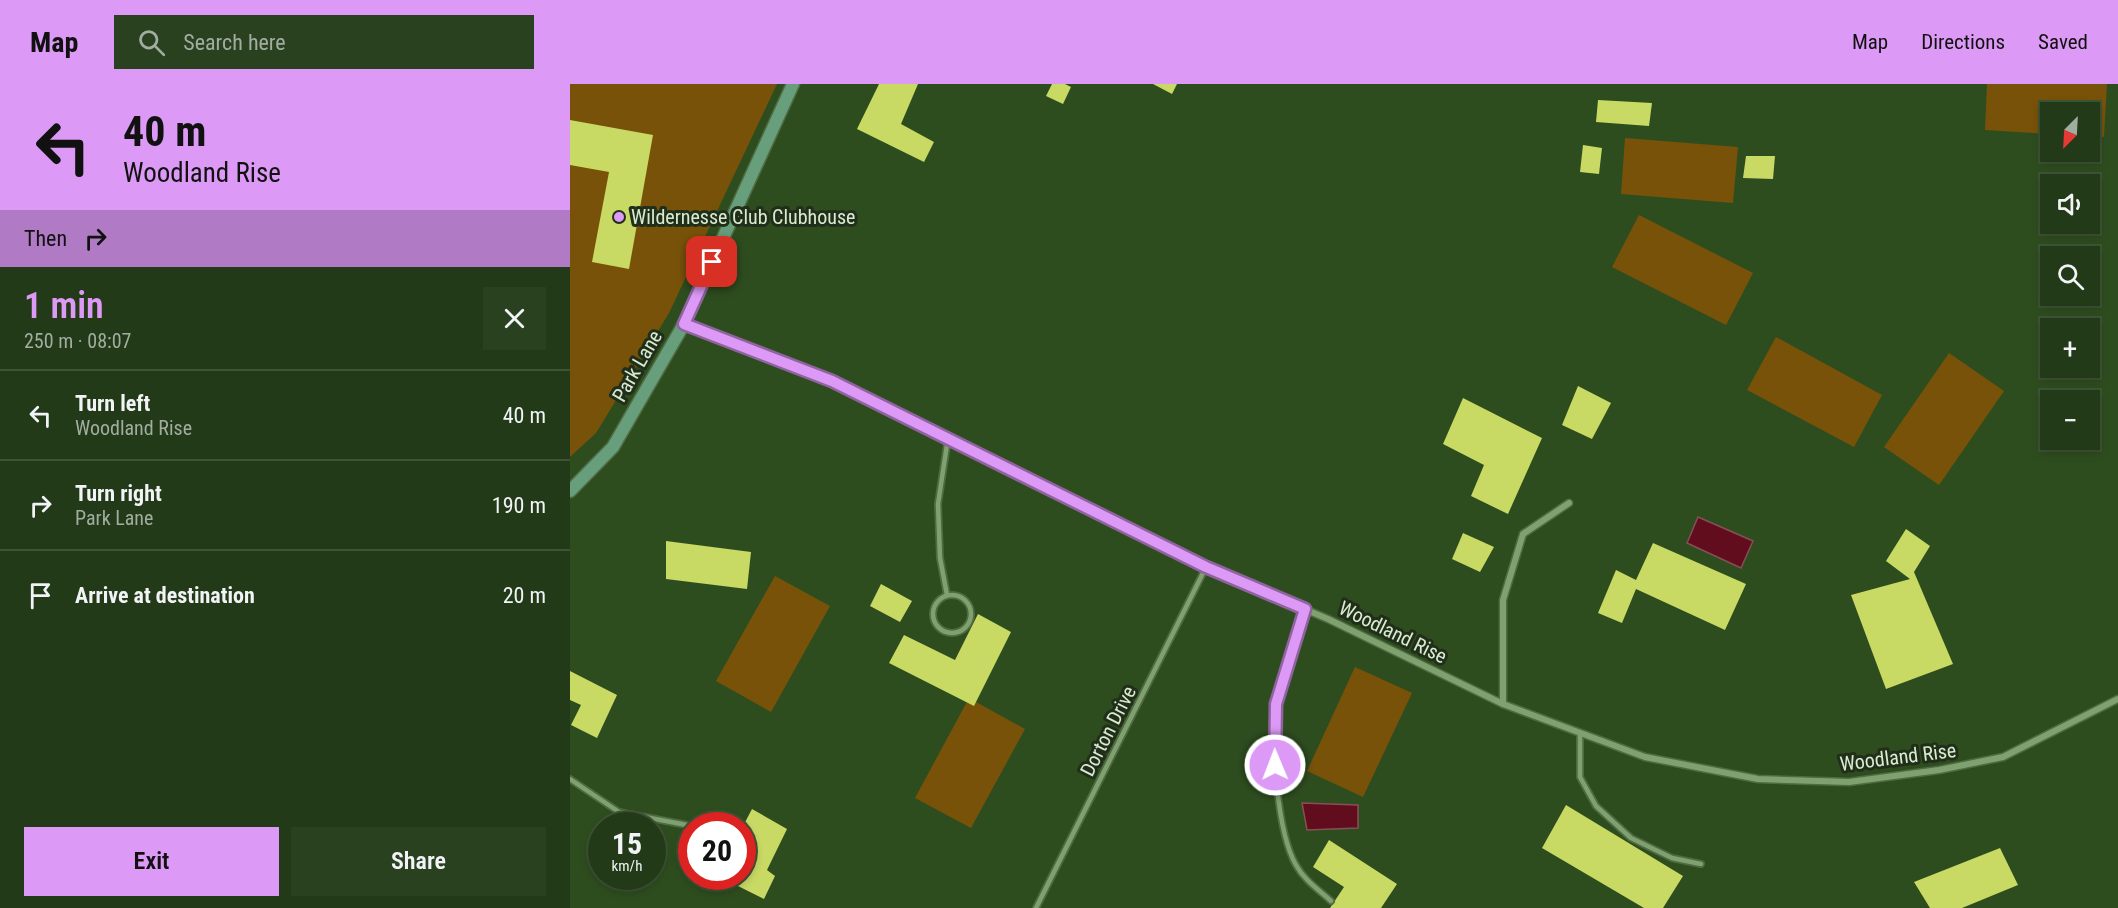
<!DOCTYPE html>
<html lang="en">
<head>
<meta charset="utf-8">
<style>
  :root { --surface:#223a17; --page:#2a4120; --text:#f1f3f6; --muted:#a2ada1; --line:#3f5436; --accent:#dc99f5 }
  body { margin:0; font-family:"Roboto Condensed",sans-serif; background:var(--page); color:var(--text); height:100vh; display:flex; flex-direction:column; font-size:22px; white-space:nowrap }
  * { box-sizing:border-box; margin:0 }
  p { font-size:20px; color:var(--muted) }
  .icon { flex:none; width:33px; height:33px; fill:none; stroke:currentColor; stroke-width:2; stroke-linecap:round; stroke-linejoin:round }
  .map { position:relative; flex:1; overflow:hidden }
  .details { display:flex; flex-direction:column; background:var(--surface); width:570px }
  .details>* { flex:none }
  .top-card { background:#dc99f5; color:#111; overflow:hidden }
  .needle { width:39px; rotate:204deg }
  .tools { position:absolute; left:1470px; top:18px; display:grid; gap:12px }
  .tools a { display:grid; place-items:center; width:60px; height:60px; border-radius:0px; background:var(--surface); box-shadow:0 3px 9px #0003,0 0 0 2px var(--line); font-size:30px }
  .speed { position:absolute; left:18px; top:728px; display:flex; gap:12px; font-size:30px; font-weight:700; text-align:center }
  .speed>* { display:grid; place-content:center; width:78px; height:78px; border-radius:50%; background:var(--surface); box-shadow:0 3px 9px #0003,0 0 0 2px var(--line); line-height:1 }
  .speed small { font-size:15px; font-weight:400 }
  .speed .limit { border:9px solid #d22; background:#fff; color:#111 }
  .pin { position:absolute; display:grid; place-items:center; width:51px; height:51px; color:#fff; margin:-26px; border-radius:12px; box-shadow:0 3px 9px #0006 }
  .me { position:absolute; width:66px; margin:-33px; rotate:359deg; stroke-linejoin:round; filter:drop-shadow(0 0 4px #0008) }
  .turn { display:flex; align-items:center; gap:21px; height:126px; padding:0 24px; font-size:27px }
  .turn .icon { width:78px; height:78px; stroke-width:2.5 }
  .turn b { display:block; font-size:42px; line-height:51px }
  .then { display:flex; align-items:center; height:57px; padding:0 24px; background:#0003; gap:12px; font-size:22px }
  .round { display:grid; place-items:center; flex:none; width:63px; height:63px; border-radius:0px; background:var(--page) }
  .overview { display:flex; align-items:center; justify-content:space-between; height:102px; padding:0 24px }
  h1 { font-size:36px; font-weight:600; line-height:45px; color:var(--accent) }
  .action { display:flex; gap:12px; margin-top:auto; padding:12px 24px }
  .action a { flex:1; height:69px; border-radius:0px; background:var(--accent); color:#111; font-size:24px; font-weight:600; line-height:69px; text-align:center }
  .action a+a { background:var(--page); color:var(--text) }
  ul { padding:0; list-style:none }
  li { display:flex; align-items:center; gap:18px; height:90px; padding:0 24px; border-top:2px solid var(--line) }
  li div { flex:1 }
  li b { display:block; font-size:22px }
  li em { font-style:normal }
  header { display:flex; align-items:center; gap:36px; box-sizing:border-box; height:84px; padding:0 30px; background:var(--accent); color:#111 }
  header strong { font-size:28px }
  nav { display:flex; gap:33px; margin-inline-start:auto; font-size:21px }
  .search { width:420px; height:54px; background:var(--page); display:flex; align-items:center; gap:15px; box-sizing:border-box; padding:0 21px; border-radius:0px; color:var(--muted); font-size:22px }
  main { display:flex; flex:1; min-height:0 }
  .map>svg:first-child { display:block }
  .green { fill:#785209 }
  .water { fill:#610d1e; stroke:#855054; stroke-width:1.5 }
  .building { fill:#c8d964 }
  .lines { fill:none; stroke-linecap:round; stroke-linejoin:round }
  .lane-casing { stroke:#506a41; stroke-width:8 }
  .street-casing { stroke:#506a41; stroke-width:9 }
  .secondary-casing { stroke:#506a41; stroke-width:15 }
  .lane { stroke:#7ea16f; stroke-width:4.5 }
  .street { stroke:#7ea16f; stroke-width:6 }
  .secondary { stroke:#679e7c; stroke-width:12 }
  .route-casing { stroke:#8f639f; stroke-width:15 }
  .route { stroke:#dc99f5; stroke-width:10 }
  .poi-dot { fill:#dc99f5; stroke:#212f1a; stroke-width:2 }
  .labels { text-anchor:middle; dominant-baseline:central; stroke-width:6; stroke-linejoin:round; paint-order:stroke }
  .poi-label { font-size:20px; fill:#d9ecd1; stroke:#212f1a; text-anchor:start }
  .street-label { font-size:20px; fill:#d9ecd1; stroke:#212f1a }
</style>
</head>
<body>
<header>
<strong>Map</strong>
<div class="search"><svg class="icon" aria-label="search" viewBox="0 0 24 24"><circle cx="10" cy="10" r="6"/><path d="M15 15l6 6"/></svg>Search here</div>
<nav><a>Map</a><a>Directions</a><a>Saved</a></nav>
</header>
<main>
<section class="details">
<div class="top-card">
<div class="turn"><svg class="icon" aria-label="left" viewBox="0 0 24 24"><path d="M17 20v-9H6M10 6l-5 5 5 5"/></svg><div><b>40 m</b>Woodland Rise</div></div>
<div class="then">Then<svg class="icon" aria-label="right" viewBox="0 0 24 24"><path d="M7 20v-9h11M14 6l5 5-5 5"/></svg></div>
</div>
<div class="overview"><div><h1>1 min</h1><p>250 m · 08:07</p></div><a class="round"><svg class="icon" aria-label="close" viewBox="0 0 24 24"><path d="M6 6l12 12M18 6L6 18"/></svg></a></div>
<ul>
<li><svg class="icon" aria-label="left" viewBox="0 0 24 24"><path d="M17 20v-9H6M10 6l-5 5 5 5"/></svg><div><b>Turn left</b><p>Woodland Rise</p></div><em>40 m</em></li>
<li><svg class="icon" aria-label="right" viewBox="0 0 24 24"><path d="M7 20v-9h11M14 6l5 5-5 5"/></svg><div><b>Turn right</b><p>Park Lane</p></div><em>190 m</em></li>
<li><svg class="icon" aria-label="arrive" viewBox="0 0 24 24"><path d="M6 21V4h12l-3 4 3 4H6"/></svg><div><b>Arrive at destination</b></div><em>20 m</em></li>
</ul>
<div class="action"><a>Exit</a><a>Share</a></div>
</section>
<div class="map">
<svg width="1548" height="824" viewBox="0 0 1548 824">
  <rect width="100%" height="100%" fill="#2e4d1f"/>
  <g class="green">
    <polygon points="0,0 207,0 99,229 26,349 0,373"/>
    <polygon points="1417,0 1537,0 1534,53 1520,52 1520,28 1480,28 1480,50 1415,46"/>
    <polygon points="1055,54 1168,63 1163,119 1051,110"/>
    <polygon points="1069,131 1183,189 1156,241 1042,183"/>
    <polygon points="1206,253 1312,311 1284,363 1177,306"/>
    <polygon points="1379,269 1434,307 1369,401 1314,363"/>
    <polygon points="205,492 260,522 201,628 146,597"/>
    <polygon points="785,583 842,609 793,713 737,687"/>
    <polygon points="399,614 455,645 401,744 345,714"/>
  </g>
  <g class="water">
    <polygon points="1128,433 1183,457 1171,484 1117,459"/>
    <polygon points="732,719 788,721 788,744 737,746"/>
  </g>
  <g class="building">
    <polygon points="309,0 348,0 331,40 364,58 354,78 287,45"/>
    <polygon points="482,0 495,0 501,3 493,20 476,12"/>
    <polygon points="583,0 607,0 602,10"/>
    <polygon points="1028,16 1082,19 1079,42 1026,38"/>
    <polygon points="0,36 83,51 59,185 22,178 39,88 0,81"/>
    <polygon points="1013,61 1032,64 1029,90 1010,88"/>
    <polygon points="1176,72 1205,72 1203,95 1173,94"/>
    <polygon points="1008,302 1041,319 1022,355 992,341"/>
    <polygon points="893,314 972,354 938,430 901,412 914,381 873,360"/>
    <polygon points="1336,445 1360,462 1344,488 1383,580 1316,605 1281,511 1340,495 1316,477"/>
    <polygon points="893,449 924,463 910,488 882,475"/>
    <polygon points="96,457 181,468 177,505 96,495"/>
    <polygon points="1083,459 1176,500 1155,546 1066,505 1052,539 1028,529 1046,486 1066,496"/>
    <polygon points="311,500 342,517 330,538 300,522"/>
    <polygon points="408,530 441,548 404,622 319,579 334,551 385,576"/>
    <polygon points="0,587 47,611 27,654 1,641 11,621 0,616"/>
    <polygon points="996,721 1113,792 1093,824 1074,824 972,764"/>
    <polygon points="182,725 217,745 197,786 205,792 194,815 148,792 172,792 172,744"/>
    <polygon points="759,756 827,800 811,824 760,824 774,803 743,783"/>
    <polygon points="1430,764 1448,801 1392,824 1360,824 1344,798"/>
  </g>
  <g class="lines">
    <defs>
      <g id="lane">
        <polyline points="377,511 370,474 368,420 378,354"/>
        <circle cx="382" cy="530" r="19"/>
        <path d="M735,525C726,555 711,592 706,622C701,660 707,748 726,781C734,796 749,806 761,817"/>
        <polyline points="1010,649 1010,693 1026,722 1061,754 1102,774 1131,780"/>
        <polyline points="0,695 49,728 122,742"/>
        <polyline points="466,824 636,483"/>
      </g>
      <g id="street">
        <polyline points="114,240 262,297 636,483 758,535 933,620 1075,673 1188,695 1279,698 1369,686 1433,673 1548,615"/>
        <polyline points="933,620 933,516 953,450 999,419"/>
      </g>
      <polyline id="secondary" points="0,407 43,363 114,240 223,0"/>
    </defs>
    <use href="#lane" class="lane-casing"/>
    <use href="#street" class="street-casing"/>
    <use href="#secondary" class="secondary-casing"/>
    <use href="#lane" class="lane"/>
    <use href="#street" class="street"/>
    <use href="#secondary" class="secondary"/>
  </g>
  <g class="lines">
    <defs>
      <polyline id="route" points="142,178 114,240 262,297 636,483 735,525 706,620 705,681"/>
    </defs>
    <use href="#route" class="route-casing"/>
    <use href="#route" class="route"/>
  </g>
  <circle class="poi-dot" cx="49" cy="133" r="6"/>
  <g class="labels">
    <g class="poi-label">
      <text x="61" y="133">Wildernesse Club Clubhouse</text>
    </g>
    <g class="street-label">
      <text transform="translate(67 282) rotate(-60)">Park Lane</text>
      <text transform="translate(823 548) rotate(26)">Woodland Rise</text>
      <text transform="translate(538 647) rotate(-63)">Dorton Drive</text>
      <text transform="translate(1328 673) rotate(-7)">Woodland Rise</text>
    </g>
  </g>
</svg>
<div class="tools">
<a><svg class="needle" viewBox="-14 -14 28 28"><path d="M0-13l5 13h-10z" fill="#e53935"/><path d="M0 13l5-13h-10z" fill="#a2ada1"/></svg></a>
<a><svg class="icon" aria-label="sound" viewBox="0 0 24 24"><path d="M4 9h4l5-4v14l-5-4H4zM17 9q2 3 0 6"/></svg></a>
<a><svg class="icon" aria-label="search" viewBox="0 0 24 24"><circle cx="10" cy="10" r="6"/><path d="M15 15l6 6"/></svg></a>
<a>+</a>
<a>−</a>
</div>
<div class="speed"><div>15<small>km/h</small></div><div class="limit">20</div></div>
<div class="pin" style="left:142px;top:178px;background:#d93025"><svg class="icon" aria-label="arrive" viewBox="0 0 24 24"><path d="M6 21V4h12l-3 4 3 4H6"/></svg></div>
<svg class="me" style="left:705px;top:681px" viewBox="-20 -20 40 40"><circle r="17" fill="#dc99f5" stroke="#fff" stroke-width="3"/><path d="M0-11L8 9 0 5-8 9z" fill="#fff"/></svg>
</div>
</main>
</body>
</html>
